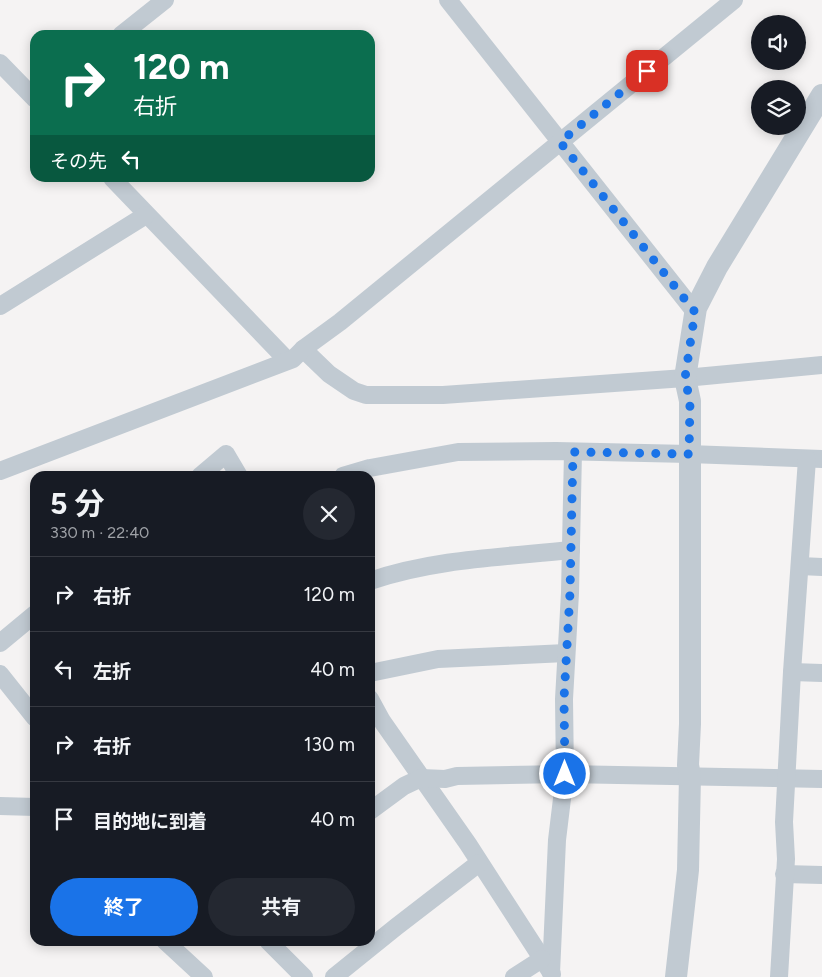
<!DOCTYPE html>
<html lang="ja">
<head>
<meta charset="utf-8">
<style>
  :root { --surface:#171b24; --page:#242831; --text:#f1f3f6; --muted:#9ea1a6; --line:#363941; --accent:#1a73e8 }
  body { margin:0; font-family:Figtree,"Noto Sans JP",sans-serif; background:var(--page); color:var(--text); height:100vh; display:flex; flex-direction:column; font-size:19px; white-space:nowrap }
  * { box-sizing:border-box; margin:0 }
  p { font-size:16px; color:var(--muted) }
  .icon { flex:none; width:28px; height:28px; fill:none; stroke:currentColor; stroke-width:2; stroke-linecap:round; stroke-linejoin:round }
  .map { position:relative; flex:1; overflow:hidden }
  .sheet { position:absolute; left:30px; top:471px; width:345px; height:475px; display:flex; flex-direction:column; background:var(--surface); border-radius:15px; box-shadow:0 2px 12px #0003 }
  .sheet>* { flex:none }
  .guide { position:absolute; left:30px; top:30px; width:345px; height:152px; border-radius:15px; box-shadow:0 2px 12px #0003; background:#0b6e4f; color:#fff; overflow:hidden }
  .fabs { position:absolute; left:751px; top:15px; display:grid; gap:10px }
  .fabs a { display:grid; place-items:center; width:55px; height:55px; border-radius:50%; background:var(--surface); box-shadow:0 2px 12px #0003; font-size:25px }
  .pin { position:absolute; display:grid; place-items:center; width:42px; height:42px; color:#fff; margin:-21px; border-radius:10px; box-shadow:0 2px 8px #0006 }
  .me { position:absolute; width:55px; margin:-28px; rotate:0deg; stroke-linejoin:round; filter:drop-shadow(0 0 4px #0008) }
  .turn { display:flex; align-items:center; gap:18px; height:105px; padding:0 20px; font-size:22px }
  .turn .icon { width:65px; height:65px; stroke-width:2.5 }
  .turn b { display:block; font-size:35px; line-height:42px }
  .then { display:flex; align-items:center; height:48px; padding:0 20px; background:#0003; gap:10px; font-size:19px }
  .round { display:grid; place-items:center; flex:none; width:52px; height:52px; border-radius:26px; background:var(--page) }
  .overview { display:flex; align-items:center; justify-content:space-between; height:85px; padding:0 20px }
  h1 { font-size:30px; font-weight:700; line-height:38px }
  .primary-button { display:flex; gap:10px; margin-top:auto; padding:10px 20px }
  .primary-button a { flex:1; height:58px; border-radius:30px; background:var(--accent); color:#fff; font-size:20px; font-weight:700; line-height:58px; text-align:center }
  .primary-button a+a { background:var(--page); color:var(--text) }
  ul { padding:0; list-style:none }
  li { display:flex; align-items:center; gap:15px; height:75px; padding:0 20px; border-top:1px solid var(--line) }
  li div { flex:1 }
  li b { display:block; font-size:19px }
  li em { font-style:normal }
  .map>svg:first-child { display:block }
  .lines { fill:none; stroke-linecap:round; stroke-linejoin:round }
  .minor { stroke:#c1cad2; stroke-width:18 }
  .tertiary { stroke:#c1cad2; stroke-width:22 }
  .route { stroke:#1a73e8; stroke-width:9; stroke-dasharray:0 16.2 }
</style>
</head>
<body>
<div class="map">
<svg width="822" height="977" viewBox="0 0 822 977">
  <rect width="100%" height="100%" fill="#f5f3f3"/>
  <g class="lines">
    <g class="minor">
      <polyline points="448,0 695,312"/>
      <polyline points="121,35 165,0"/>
      <polyline points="0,63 35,99"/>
      <polyline points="112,178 287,360"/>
      <polyline points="0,306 146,215"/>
      <polyline points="303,349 329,374 354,391 366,395 443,395 685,378 822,365"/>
      <polyline points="0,471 293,359 303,349 340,322 734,0"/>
      <polyline points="200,476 226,454 239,476"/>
      <polyline points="343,476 370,468 458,452 556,451 689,454 822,459"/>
      <polyline points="800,566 822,567"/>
      <path d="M370,581C433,559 505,557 571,550"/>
      <polyline points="0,643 35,614"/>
      <polyline points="792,672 822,673"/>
      <polyline points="370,673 438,659 566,653"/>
      <polyline points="0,674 35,718"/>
      <polyline points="370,699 382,721 468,844 552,974"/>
      <polyline points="0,806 35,807"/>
      <polyline points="370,811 404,786 421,778 445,779 457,776 565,774 822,779"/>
      <polyline points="784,874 822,875"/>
      <polyline points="165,941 204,977"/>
      <polyline points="268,941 304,977"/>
      <polyline points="551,973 557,840 565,774 564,699 570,593 573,452"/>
      <polyline points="334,977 396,927 479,863"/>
      <polyline points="514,977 542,959"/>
      <polyline points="779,977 786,859 784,822 792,672 807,459"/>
    </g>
    <polyline class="tertiary" points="676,977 688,870 690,776 688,765 690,724 690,401 685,378 696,308 717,267 822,95"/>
  </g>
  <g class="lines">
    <polyline class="route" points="565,774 564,699 570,593 573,452 689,454 690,402 685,378 695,312 560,142 647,71"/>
  </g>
</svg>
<div class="fabs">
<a><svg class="icon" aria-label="sound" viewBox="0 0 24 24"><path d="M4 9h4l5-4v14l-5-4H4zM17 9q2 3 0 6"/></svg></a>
<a><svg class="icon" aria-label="layers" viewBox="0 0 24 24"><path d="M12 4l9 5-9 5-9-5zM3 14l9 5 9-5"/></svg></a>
</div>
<div class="pin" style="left:647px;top:71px;background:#d93025"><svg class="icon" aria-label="arrive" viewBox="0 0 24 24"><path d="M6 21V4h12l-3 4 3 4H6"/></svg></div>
<svg class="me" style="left:565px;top:774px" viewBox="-20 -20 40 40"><circle r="17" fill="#1a73e8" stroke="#fff" stroke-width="3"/><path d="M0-11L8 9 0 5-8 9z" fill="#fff"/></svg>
<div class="guide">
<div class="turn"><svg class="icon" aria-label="right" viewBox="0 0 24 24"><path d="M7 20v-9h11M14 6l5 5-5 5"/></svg><div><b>120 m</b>右折</div></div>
<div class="then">その先<svg class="icon" aria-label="left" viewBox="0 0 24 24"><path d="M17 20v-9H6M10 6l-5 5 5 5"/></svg></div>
</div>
<section class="sheet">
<div class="overview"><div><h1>5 分</h1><p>330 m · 22:40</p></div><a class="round"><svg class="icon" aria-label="close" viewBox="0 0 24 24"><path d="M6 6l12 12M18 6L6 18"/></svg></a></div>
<ul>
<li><svg class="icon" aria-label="right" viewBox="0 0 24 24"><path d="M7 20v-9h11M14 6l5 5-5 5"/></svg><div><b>右折</b></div><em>120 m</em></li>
<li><svg class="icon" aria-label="left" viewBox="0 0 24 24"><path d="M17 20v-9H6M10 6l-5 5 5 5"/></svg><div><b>左折</b></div><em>40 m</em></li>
<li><svg class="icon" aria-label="right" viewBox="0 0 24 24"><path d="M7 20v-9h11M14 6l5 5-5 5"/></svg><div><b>右折</b></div><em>130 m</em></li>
<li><svg class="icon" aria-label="arrive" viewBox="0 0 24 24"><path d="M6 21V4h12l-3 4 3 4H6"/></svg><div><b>目的地に到着</b></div><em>40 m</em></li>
</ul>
<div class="primary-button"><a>終了</a><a>共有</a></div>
</section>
</div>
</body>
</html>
